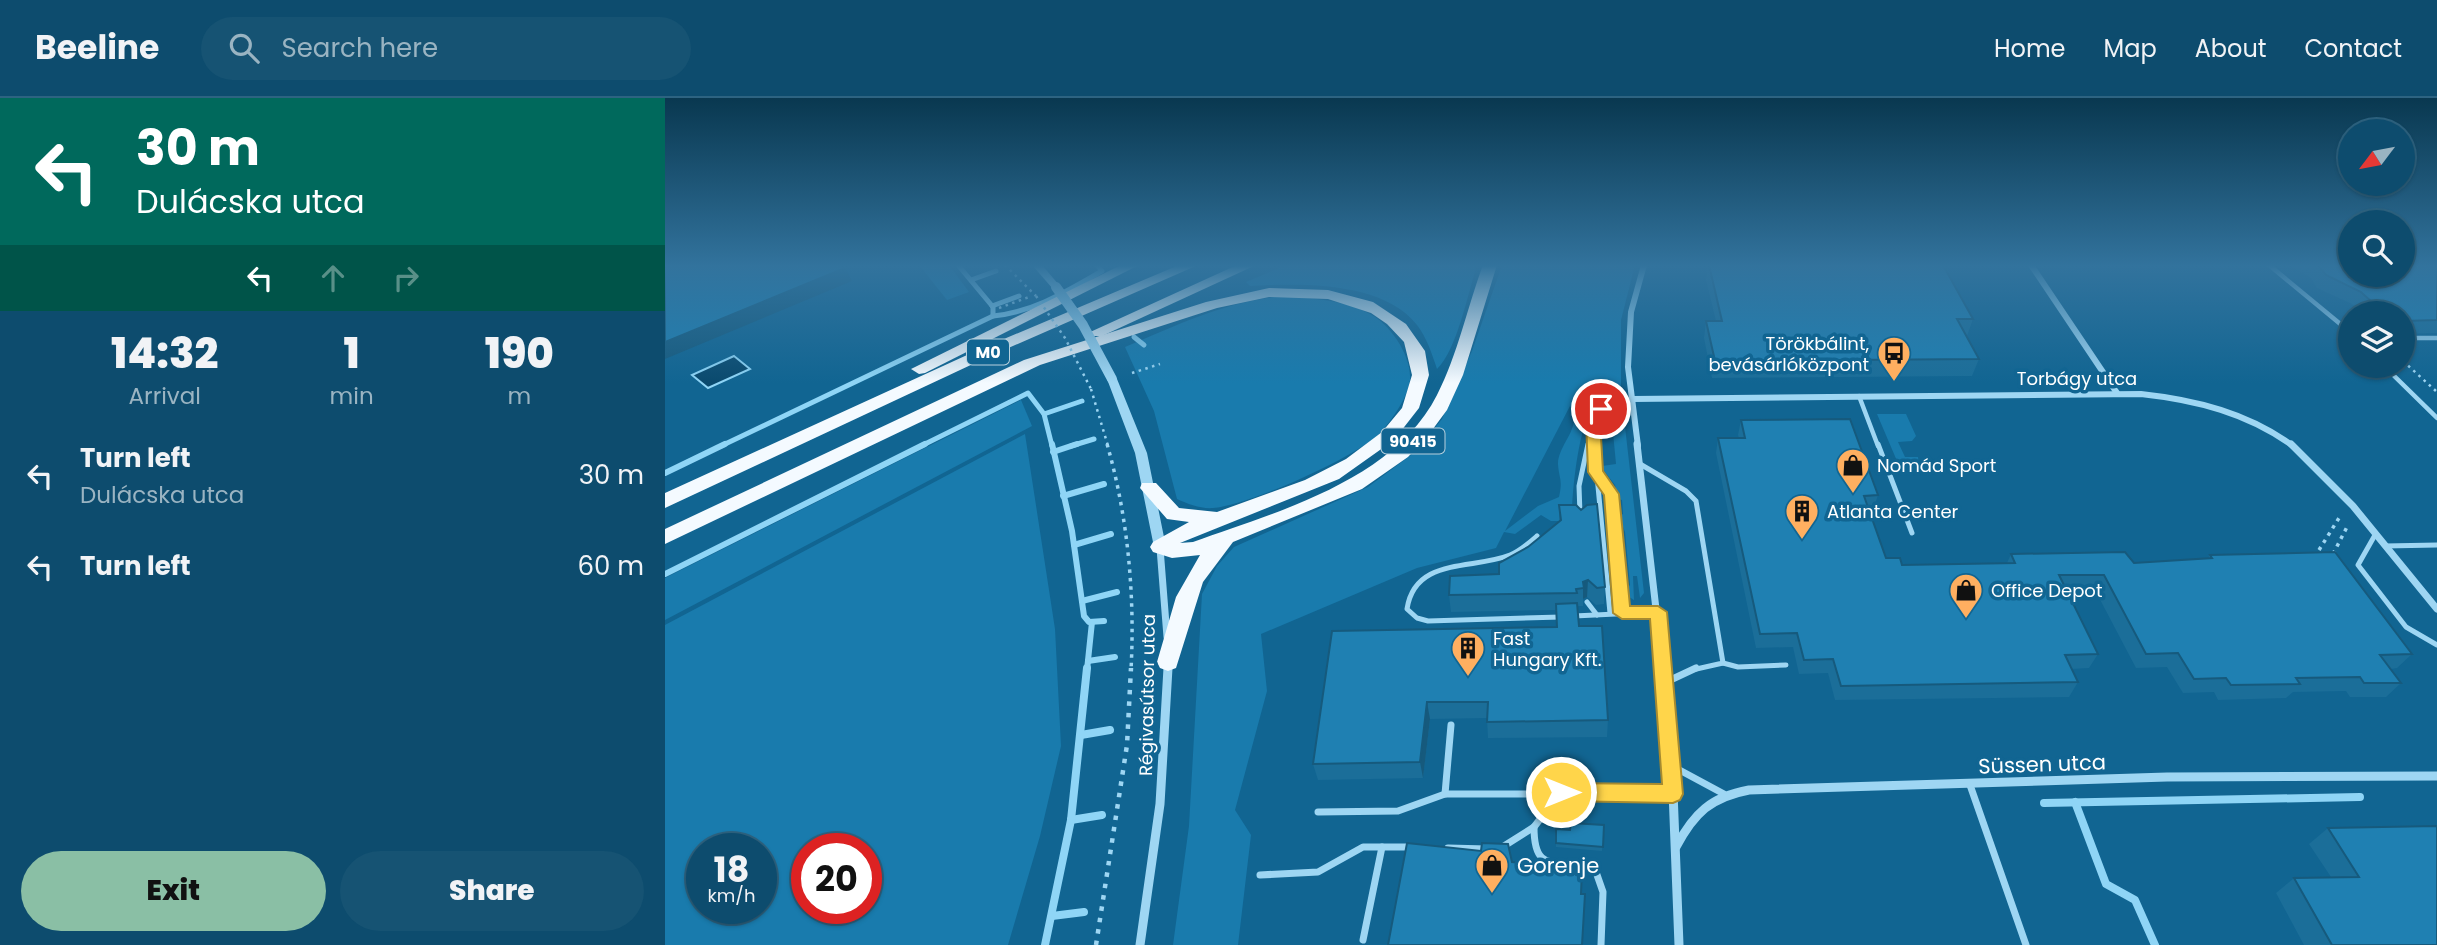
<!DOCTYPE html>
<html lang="en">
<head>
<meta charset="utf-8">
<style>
  :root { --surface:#0d4c6e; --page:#165373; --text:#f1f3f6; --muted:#9ab4c2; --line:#2d6381; --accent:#8abfa5 }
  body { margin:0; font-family:Poppins,sans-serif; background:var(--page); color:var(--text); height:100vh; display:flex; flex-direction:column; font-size:26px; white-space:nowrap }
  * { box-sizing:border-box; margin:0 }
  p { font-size:23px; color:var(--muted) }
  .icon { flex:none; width:38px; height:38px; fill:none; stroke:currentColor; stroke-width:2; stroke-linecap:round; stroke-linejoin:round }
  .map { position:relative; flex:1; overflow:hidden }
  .panel { display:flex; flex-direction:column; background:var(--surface); width:665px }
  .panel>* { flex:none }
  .hud { background:#00695c; color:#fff; overflow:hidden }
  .needle { width:46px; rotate:238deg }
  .controls { position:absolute; left:1673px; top:21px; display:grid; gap:14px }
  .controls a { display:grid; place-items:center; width:77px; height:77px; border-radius:50%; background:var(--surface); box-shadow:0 2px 5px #0004,0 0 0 2px var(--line); font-size:35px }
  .speed { position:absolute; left:21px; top:735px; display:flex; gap:14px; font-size:35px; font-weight:700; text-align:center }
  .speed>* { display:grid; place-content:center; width:91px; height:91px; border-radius:50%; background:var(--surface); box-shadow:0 2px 5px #0004,0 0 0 2px var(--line); line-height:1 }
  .speed small { font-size:18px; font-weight:400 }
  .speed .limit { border:10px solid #d22; background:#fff; color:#111 }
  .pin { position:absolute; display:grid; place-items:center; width:60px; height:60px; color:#fff; margin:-30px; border:4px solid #fff; border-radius:50%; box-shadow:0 2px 7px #0007 }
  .me { position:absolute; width:77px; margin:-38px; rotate:90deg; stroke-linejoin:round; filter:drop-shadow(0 0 5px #0008) }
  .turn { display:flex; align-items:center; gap:24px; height:147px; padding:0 21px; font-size:32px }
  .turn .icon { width:91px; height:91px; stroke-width:2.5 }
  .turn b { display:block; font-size:49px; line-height:60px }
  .lanes { display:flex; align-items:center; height:66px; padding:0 21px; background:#0003; justify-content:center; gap:35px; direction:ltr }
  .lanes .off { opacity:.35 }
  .eta { display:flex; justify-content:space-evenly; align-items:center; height:119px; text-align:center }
  .eta b { font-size:42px; font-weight:800; line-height:49px }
  .primary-button { display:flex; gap:14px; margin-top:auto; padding:14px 21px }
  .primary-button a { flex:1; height:80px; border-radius:42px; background:var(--accent); color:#111; font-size:28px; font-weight:800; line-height:80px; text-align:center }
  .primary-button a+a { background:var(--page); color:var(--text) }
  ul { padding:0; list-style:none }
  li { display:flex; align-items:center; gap:21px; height:91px; padding:0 21px }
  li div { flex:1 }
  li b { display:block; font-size:26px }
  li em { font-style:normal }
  header { display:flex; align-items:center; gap:42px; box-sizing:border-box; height:98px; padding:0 35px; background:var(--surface); border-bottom:2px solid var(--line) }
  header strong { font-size:33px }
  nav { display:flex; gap:38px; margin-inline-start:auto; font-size:24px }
  .search { width:490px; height:63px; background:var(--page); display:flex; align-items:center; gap:18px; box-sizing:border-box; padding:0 24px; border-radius:38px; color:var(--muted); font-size:26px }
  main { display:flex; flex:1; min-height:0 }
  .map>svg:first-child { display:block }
  .green { fill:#197bad; fill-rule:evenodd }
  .water { fill:#0a4a6e; stroke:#8fd5f6; stroke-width:2 }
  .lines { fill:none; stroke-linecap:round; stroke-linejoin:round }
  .stream-far2 { stroke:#8fd5f6; stroke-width:5 }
  .stream-far1 { stroke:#8fd5f6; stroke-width:6 }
  .stream { stroke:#8fd5f6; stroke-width:8 }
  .path-far2 { stroke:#9ed6f3; stroke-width:2.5; stroke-dasharray:2.5 4.5; stroke-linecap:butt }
  .path-far1 { stroke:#9ed6f3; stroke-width:3.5; stroke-dasharray:3.5 5; stroke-linecap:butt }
  .path { stroke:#9ed6f3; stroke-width:4.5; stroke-dasharray:4.5 7; stroke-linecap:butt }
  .service-far2 { stroke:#9ed6f3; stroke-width:4.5 }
  .service-far1 { stroke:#9ed6f3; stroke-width:5 }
  .service { stroke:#9ed6f3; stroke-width:7 }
  .minor-far2 { stroke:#9ed6f3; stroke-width:6 }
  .minor-far1 { stroke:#9ed6f3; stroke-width:7 }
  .minor { stroke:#9ed6f3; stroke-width:9 }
  .tertiary { fill:#9ed6f3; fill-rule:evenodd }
  .trunk { fill:#f4faff; fill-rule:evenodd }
  .path-bridge { stroke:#9ed6f3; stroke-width:2.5; stroke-dasharray:2.5 4.5; stroke-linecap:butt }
  .tertiary-bridge { stroke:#9ed6f3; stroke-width:10 }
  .wall { fill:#1b6e99 }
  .shaded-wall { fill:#165a7d }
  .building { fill:#1f80b2; stroke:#165a7d; stroke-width:2 }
  .route { fill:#ffd54a; stroke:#a68a30; stroke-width:2 }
  .labels { text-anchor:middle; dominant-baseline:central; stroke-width:7; stroke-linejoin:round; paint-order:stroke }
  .shield { fill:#116592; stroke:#b8d1de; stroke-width:2 }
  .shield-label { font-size:16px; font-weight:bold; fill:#fff }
  .poi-label { font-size:18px; fill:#fff; stroke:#116592; text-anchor:start }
  .street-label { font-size:18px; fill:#fff; stroke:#116592 }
  .near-street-label { font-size:21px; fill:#fff; stroke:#116592 }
  .near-poi-label { font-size:21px; fill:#fff; stroke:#116592; text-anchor:start }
</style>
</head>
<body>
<header>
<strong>Beeline</strong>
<div class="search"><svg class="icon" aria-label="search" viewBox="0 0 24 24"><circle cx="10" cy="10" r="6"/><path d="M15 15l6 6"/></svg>Search here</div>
<nav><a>Home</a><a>Map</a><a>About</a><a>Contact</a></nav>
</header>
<main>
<section class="panel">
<div class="hud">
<div class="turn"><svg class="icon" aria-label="left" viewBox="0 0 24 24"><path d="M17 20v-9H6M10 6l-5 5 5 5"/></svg><div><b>30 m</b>Dulácska utca</div></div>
<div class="lanes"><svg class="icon" aria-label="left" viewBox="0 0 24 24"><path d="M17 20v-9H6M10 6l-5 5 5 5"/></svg><svg class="icon off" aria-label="ahead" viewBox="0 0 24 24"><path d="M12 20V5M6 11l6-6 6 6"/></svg><svg class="icon off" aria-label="right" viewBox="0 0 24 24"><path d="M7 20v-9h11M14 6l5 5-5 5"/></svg></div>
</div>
<div class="eta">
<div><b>14:32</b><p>Arrival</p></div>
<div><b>1</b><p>min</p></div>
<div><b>190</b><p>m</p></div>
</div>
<ul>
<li><svg class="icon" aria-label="left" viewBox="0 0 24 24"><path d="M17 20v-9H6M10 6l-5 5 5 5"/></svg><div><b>Turn left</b><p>Dulácska utca</p></div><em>30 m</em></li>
<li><svg class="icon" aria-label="left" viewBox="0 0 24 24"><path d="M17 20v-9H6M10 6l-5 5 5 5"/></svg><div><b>Turn left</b></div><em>60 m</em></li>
</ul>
<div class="primary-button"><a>Exit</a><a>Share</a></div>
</section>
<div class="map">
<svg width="1772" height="847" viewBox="0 0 1772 847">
  <rect width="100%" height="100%" fill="#116592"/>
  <g class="green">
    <polygon points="254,167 284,167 304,194 282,202"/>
    <path d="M621,167H812C803,195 792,252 772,271C767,256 762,240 752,227C719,183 634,185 585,188L581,184Z"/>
    <path d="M837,167H970L956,222V288C949,299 935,302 927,312C913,329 906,401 907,423H886L876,417L850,436L839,434L831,450L752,470L596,536L602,593L570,712L586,737L573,847H508L524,728L537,496L552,468L569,449L703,389L750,354L777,321L807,253ZM905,308C919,328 893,346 893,366C894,381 898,381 894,399L873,408L840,433Z"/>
    <path d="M617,198C647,200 679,202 705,216C725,226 747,258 745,282C743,299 728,320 717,333C695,358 582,408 548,410C536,411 523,406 512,401L489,313L460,249C515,226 557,205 617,198Z"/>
    <polygon points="356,302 367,328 0,522 0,480"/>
    <polygon points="951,308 958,311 979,495 975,500 972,478 968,478 969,502 958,495 965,487 960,434 954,418 958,416 957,402 953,401 950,387 937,370 937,368 951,366 947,324 934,324 935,320"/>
    <polygon points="1212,316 1241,316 1251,338 1247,343 1233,344 1240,359 1253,359 1254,367 1242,368 1232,363"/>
    <path d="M360,336L390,531L396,648L375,738L343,847H0V527ZM37,751H96V810H37ZM142,751H201V810H142Z"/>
  </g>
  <polygon class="water" points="69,258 85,271 43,290 27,277"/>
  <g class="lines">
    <g class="stream-far2">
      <polyline points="293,167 328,209 328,218"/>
      <polyline points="306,182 331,173"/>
      <polyline points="327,208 354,198"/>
      <polyline points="469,239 479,247"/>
      <polyline points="379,316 417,303"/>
      <path d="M56,348L328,218C369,214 402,193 437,173L432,167"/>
      <polyline points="256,348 363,295 379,316 387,348"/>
      <polyline points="406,348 429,341"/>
    </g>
    <g class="stream-far1">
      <polyline points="387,346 407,433 419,518 424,524 439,523"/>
      <polyline points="388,354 412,346"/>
      <polyline points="0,375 60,346"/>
      <polyline points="398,398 439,386"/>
      <polyline points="409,447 446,436"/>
      <polyline points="0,476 260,346"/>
      <polyline points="417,503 452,494"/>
      <polyline points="423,563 450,559"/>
      <polyline points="422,572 427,524"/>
    </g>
    <g class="stream">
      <polyline points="416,637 445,632"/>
      <polyline points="1410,704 1441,786 1470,802 1490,847"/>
      <polyline points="1379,705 1695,699"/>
      <polyline points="406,722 437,717"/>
      <polyline points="387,818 419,814"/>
      <polyline points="380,847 406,722 422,570"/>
    </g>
    <g class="path-far2">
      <polyline points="340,167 371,198"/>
      <polyline points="334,210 364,199"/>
      <polyline points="1738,263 1772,294"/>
      <polyline points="467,275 495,266"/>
      <polyline points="426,291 443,348"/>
    </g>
    <g class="path-far1">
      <path d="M442,346C463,419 470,497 466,572"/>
      <polyline points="1654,452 1674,420"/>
      <polyline points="1668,456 1682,429"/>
    </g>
    <polyline class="path" points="431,847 462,647 466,570"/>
    <g class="service-far2">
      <polyline points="1604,167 1685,234"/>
      <polyline points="1738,240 1772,240"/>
      <polyline points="1719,268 1772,320"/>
      <polyline points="1194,298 1213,348"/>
      <polyline points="923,348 926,332"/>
      <polyline points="929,348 928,322 941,307 968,301"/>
    </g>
    <g class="service-far1">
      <polyline points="929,346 945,515"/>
      <polyline points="1213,346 1247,435"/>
      <polyline points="975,366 1021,393 1031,403 1058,565 1027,572"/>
      <polyline points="930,374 947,396 957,515"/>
      <polyline points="915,416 914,388 923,346"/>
      <polyline points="1710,437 1693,467 1741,529 1772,547"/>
      <path d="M872,438C864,445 855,453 845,457C807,472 750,459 742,511L752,520L763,523L896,519"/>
      <polyline points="1720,448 1772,447"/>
      <polyline points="922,504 932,517"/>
      <polyline points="909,518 993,514"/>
      <polyline points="1058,565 1073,569 1121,567"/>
    </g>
    <g class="service">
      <polyline points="999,585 1031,570"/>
      <polyline points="1007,668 1059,696"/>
      <polyline points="1305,687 1361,847"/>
      <polyline points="780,696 786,627"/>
      <polyline points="653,714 733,713 780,696 1008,696"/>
      <path d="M869,729C869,783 897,754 931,774L938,794L936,847"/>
      <polyline points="839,748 869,729 896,694"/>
      <polyline points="783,750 822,751"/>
      <polyline points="595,777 653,774 698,749 745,749"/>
      <polyline points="698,842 717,749"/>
    </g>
    <g class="minor-far2">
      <polyline points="1366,167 1452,295"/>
      <path d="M968,301L1476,296C1531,302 1583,315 1628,348"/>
      <polyline points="973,348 963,269 966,214 979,167"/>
    </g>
    <g class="minor-far1">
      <polyline points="972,346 998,572"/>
      <polyline points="1626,346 1688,408 1772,511"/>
      <polyline points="495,450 502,539"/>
      <polyline points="503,572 503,565"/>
    </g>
    <g class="minor">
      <polyline points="998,570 1007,668 1014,847"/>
      <path d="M1011,749C1029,715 1046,699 1084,692L1502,679L1772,678"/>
      <polyline points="475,847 495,706 503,570"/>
    </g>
    <g class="tertiary">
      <polygon points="367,167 377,167 394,187 394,191 388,191"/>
      <polygon points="447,278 452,281 482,355 501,449 499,452 491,452 489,449 470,355 442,281"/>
    </g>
    <g class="trunk">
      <polygon points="456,167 474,167 260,275 254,276 246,271"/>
      <polygon points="514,167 533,167 325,258 0,410 0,395 313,252"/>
      <polygon points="572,167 591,167 437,238 425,238 423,235"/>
      <path d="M818,167H832L798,277L782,312L762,339L743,359L697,391L568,444L538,484L511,570L503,573L495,570L492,564L511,499L535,457L507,460L488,454L485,449L488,444L524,424L502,421L475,390L477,385H491L514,410L552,414L640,382L681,361L717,334L737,310L747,277L739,244L722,226L706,215L663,201L604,199L552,210L375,267L0,446V431L359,262L541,204L604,190L663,192L708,204L741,226L760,253L764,277L754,310L729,342L674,381L515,445L528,444C612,414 729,382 772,297C793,256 802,210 818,167Z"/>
    </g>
    <polyline class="path-bridge" points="371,198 400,240 426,291"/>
    <polyline class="tertiary-bridge" points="391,189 418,227 447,281"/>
  </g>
  <g class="wall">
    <polygon points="1043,167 1278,167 1308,221 1302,238 1314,261 1307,278 1047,280 1039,240 1041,223 1051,223 1041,182"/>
    <polygon points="1624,167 1772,167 1772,235 1738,236 1738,215 1696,215 1687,206 1652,190 1646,180"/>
    <polygon points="1076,322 1213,397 1208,412 1204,412 1221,460 1237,467 1342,465 1346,456 1469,465 1543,460 1545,457 1747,556 1732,570 1726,571 1736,585 1721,599 1685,599 1681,593 1628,594 1621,600 1553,602 1549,594 1518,595 1502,569 1471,570 1430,492 1401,492 1433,556 1424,570 1406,571 1413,584 1404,599 1170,602 1163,575 1134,576 1128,549 1091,550 1051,355 1053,340 1074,340 1073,337"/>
    <polygon points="894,407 940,489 939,506 931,507 922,499 918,501 918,508 913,508 914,528 943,622 942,639 823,640 822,620 765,621 758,680 653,682 648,666 891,529 891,512 786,514 784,497 834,476 863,449 894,423"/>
    <polygon points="939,727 937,753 891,749 891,731 905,732"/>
    <polygon points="1663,730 1772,847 1639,847 1611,795 1629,780 1666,779 1644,746"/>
  </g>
  <g class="shaded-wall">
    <polygon points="180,170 187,183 0,261 0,244"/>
    <polygon points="923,482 922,499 918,501 918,484"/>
    <polygon points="762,604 765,621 758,680 755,664"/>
  </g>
  <g class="building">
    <polygon points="0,167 176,167 180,170 0,244"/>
    <polygon points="1044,167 1278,167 1308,221 1292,221 1314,261 1050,263 1041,223 1057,223"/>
    <polygon points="1653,167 1685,167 1685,177 1738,177 1738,167 1772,167 1772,222 1738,223 1738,215 1719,215 1696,194 1661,177"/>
    <polygon points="1185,321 1213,397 1199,398 1221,460 1235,460 1237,467 1350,465 1346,456 1460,454 1469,465 1547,460 1545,457 1670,454 1747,556 1715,557 1736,585 1699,585 1695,579 1631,580 1635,586 1566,587 1561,580 1529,581 1513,555 1481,556 1439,477 1394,477 1433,556 1400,557 1413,584 1176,588 1168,561 1139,562 1132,535 1095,536 1053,340 1080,340 1076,322"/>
    <polygon points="932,406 940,489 932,490 923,482 918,484 919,490 911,491 912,495 784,497 785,478 834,476 834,465 863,449 896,422 894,407 911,407 916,412 922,407"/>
    <polygon points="912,505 914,528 937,528 943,622 822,624 823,604 762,604 755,664 648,666 667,533 892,529 891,506"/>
    <polygon points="906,725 939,727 938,749 891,745 891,731 905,732"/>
    <polygon points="1772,728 1772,847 1667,847 1629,780 1694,779 1663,730"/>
    <polygon points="742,745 816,753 817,745 843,746 847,764 917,771 916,796 920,796 917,847 723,847"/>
  </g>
  <linearGradient id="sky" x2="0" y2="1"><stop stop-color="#093850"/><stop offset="0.59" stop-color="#32739d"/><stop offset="1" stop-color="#32739d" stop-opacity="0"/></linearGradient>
  <rect width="1772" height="285" fill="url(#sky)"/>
  <polygon class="route" points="936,306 943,311 935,322 938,373 954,396 965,508 993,508 1002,514 1018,696 1015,702 1008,705 896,703 889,700 886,694 889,687 896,685 997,686 985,521 957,521 948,515 939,397 923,374 921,322 931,308"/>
  <defs>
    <symbol id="bus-pin" viewBox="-11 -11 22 30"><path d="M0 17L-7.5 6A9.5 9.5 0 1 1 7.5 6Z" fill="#ffaf60" stroke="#116592"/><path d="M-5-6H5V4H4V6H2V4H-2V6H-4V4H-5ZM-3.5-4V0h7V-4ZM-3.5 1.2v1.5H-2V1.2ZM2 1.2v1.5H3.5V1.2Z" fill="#111"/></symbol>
    <symbol id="shop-pin" viewBox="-11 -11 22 30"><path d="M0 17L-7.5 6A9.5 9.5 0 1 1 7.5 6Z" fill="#ffaf60" stroke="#116592"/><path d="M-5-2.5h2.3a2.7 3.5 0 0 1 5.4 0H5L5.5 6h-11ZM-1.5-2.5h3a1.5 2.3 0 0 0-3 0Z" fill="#111"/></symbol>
    <symbol id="building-pin" viewBox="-11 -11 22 30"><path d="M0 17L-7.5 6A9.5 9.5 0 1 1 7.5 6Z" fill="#ffaf60" stroke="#116592"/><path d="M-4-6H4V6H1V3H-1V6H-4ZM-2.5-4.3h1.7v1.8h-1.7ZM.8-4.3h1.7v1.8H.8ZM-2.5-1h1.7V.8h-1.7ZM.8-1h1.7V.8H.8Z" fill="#111"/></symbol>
  </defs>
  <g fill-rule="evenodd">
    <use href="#bus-pin" x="1210" y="236" width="38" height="52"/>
    <use href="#shop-pin" x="1169" y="348" width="38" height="52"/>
    <use href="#building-pin" x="1118" y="394" width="38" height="52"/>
    <use href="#shop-pin" x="1282" y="473" width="38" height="52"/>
    <use href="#building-pin" x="784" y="531" width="38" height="52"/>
    <use href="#shop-pin" x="808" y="748" width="38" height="52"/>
  </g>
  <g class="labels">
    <g class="shield">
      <rect x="302" y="241.5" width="42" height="25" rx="5"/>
      <rect x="716.5" y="330.5" width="63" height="25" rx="5"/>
    </g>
    <g class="shield-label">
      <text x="323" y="254">M0</text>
      <text x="748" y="343">90415</text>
    </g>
    <g class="poi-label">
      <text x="1204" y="245" text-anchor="end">Törökbálint,<tspan x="1204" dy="21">bevásárlóközpont</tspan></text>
      <text x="1212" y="367">Nomád Sport</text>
      <text x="1162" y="413">Atlanta Center</text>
      <text x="1326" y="492">Office Depot</text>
      <text x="828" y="540">Fast<tspan x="828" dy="21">Hungary Kft.</tspan></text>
    </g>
    <g class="street-label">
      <text x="1412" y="280">Torbágy utca</text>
      <text transform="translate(482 597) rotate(-89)">Régivasútsor utca</text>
    </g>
    <g class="near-street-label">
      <text transform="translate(1377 666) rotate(-2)">Süssen utca</text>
    </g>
    <g class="near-poi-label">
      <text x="852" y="767">Gorenje</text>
    </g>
  </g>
</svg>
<div class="controls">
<a><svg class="needle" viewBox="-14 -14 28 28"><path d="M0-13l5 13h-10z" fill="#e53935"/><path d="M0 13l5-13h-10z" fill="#9ab4c2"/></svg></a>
<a><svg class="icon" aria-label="search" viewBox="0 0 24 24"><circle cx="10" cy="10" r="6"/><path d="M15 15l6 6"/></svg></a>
<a><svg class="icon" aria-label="layers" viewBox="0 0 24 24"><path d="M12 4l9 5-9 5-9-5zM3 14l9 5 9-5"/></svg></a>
</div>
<div class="speed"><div>18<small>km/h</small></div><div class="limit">20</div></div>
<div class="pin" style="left:936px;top:311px;background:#d93025"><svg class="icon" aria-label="arrive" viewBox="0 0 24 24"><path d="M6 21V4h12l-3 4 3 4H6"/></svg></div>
<svg class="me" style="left:896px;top:694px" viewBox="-20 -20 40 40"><circle r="17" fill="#ffd54a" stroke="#fff" stroke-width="3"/><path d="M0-11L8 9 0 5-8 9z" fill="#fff"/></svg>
</div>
</main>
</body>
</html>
